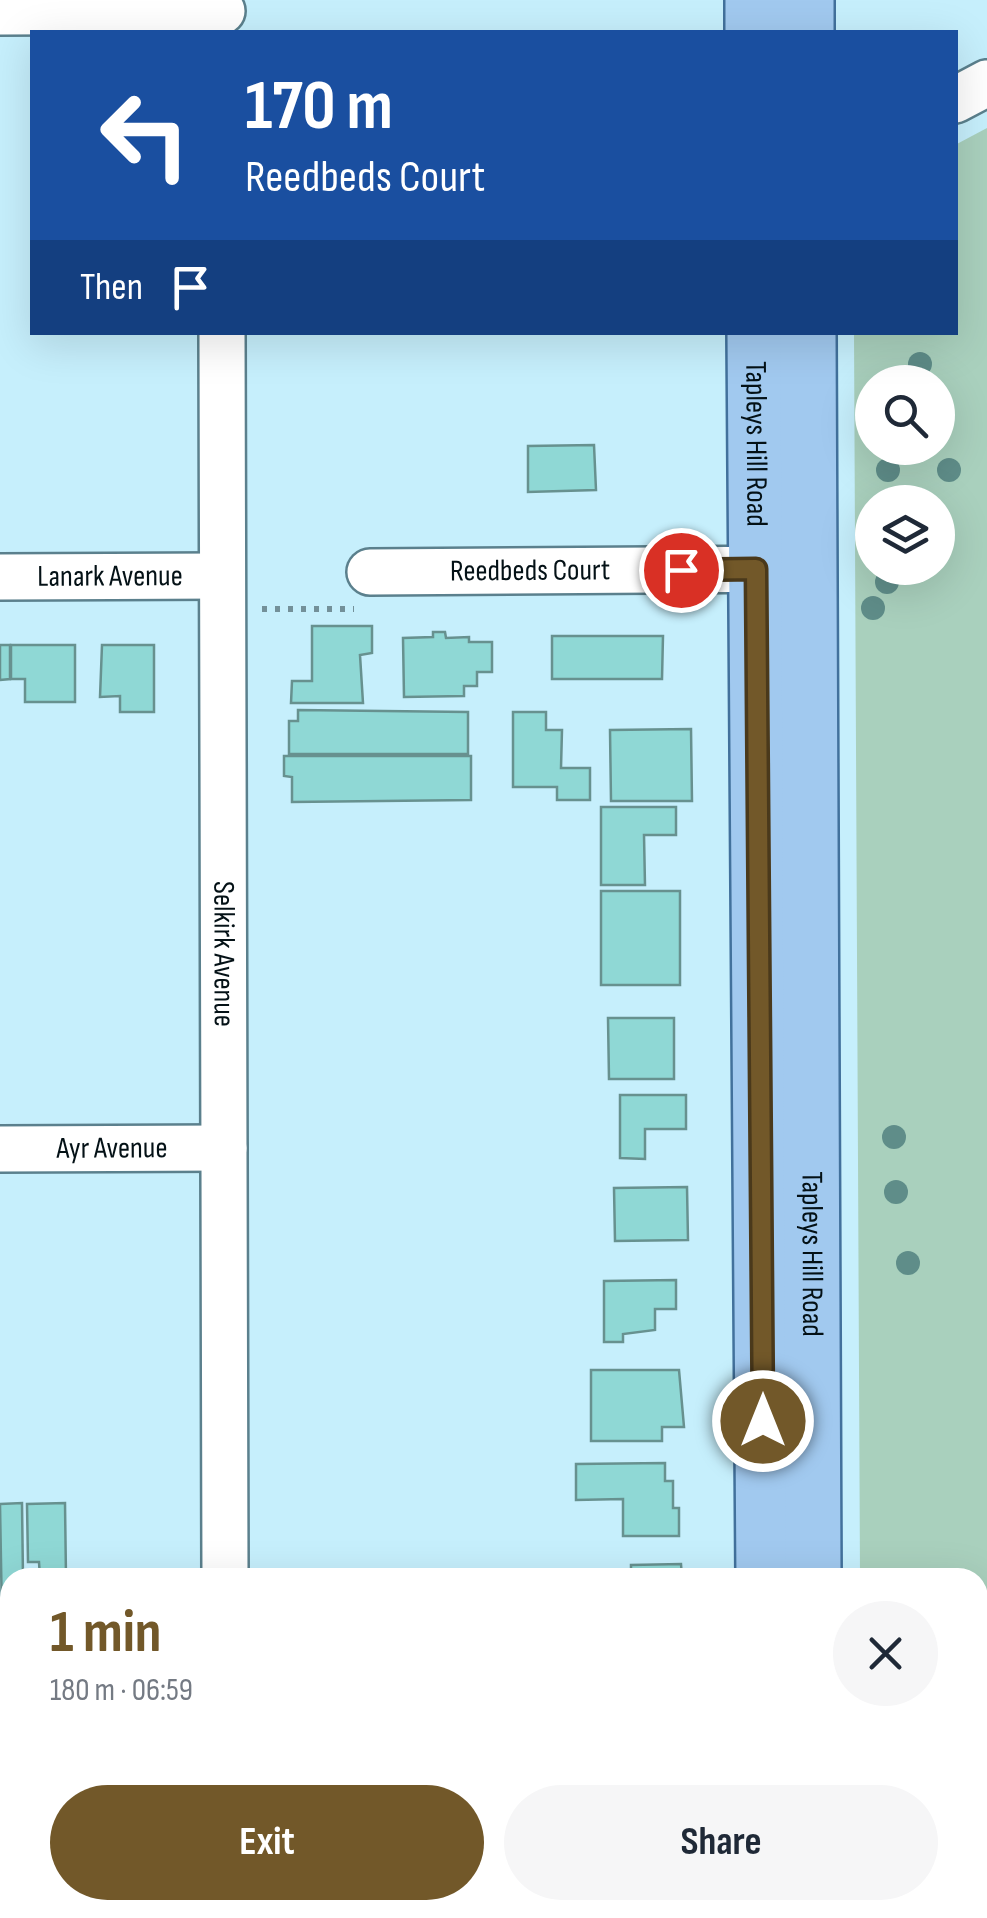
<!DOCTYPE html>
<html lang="en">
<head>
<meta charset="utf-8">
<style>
  :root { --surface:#fff; --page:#f6f6f7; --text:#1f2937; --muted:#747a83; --accent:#725829 }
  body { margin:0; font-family:"Sofia Sans Condensed",sans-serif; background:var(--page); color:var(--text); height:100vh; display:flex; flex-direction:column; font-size:38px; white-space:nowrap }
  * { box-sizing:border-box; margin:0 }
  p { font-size:32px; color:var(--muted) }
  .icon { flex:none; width:55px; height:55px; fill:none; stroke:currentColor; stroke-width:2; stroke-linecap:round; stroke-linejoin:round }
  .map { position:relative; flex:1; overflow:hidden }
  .sheet { position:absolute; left:0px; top:1568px; width:988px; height:352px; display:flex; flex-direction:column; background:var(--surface); border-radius:30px 30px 0 0; box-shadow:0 10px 40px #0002 }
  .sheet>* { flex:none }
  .hud { position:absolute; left:30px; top:30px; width:928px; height:305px; border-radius:0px; box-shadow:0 10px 40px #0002; background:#1a4fa0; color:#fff; overflow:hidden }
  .tools { position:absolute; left:855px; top:365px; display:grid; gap:20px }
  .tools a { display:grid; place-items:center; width:100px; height:100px; border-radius:50%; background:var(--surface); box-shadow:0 10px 40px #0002; font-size:50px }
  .pin { position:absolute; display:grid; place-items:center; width:85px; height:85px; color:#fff; margin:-42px; border:5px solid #fff; border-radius:50%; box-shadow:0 2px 10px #0007 }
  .me { position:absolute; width:110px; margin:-55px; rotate:0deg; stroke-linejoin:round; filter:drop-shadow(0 0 8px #0008) }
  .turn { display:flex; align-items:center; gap:35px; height:210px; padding:0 50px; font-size:45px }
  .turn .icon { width:130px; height:130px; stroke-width:2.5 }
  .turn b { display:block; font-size:70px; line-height:85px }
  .then { display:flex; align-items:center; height:95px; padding:0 50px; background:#0003; gap:20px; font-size:38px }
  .round { display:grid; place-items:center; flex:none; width:105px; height:105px; border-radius:52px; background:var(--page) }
  .summary { display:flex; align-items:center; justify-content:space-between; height:170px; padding:0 50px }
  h1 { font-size:60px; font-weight:700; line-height:75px; color:var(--accent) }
  .cta { display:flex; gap:20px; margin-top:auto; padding:20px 50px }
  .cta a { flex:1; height:115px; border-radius:60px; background:var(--accent); color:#fff; font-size:40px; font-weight:700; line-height:115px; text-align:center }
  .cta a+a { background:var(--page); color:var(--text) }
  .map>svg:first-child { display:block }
  .green { fill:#a9d0bd; fill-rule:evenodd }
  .building { fill:#8fd8d5; stroke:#67918f; stroke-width:2.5 }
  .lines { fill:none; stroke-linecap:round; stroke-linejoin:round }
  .minor-casing { stroke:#5b808d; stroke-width:50 }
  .major-casing { stroke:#42719c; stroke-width:60 }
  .path { stroke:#739099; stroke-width:6; stroke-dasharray:5 8; stroke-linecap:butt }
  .minor { stroke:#fff; stroke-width:45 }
  .major { stroke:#a1c9ef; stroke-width:55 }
  .tree { fill:#5f8d89 }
  .route-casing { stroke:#4a391b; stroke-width:25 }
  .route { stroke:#725829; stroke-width:18 }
  .labels { text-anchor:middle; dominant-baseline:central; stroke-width:8; stroke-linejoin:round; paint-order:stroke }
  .street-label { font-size:30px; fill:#041116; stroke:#e7f7fd }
</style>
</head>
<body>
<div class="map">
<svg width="987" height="1918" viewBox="0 0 987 1918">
  <rect width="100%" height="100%" fill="#c6effc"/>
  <path class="green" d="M987,128V1918H862V1910H978V1578L860,1577L854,333L955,332V145ZM872,382H938V448H872ZM872,502H938V568H872Z"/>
  <g class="building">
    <polygon points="594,445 596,490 528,492 528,446"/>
    <polygon points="312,626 372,626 372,653 360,655 363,703 291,703 292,681 312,681"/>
    <polygon points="433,632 445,632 446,638 469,637 469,642 492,642 492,672 477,672 477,686 464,686 464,696 404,697 403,638 433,637"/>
    <polygon points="552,636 663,636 662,679 552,679"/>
    <polygon points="0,645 10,645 10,679 0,680"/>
    <polygon points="11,645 75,645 75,702 25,702 25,679 11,679"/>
    <polygon points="102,645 154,645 154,712 120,712 120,696 100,697"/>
    <polygon points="298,710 468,712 468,754 289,754 289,721 298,721"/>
    <polygon points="513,712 546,712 546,730 562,730 561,768 590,768 590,800 557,800 557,787 513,787"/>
    <polygon points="691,729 692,801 611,801 610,730"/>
    <polygon points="284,756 471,756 471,800 292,802 292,777 284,776"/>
    <polygon points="601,807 676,807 676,835 644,835 645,885 601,885"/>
    <rect x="601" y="891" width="79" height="94"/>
    <polygon points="608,1018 674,1018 674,1079 609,1079"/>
    <polygon points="620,1095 686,1095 686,1129 645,1129 645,1159 620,1158"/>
    <polygon points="687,1187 688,1240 615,1241 614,1188"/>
    <polygon points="676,1280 676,1309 655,1309 655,1330 623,1334 623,1342 604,1342 604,1281"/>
    <polygon points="591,1370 679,1370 684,1427 662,1427 662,1441 591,1441"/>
    <polygon points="665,1463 665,1481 673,1481 673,1508 679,1508 679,1536 623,1536 623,1499 576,1500 576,1464"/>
    <polygon points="22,1503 23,1578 10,1578 10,1617 2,1618 0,1504"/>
    <polygon points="65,1503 66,1578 40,1578 39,1562 28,1562 27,1504"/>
    <polygon points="681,1564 682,1578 631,1578 631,1565"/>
    <polygon points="2,1785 10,1785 10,1910 24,1910 24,1918 0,1918"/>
    <rect x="508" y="1910" width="186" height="8"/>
  </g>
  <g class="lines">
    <defs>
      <g id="minor">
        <polyline points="0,12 222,11"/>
        <polyline points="955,100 987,83"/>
        <path id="s1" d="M222,332L225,1578"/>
        <path id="s2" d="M370,572L789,569"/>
        <path id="s3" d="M0,577L222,576"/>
        <path id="s4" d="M0,1149L224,1148"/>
        <polyline points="0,1703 10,1702"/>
      </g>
      <g id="major">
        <polyline points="753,0 753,32"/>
        <polyline points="806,0 806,32"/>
        <path id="s5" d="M755,332L764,1578"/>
        <path id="s6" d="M808,332L813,1578"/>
        <polyline points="766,1910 766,1918"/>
        <polyline points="818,1910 818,1918"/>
      </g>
    </defs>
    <use href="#minor" class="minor-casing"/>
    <use href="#major" class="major-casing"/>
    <polyline class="path" points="262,609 354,609"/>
    <use href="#minor" class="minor"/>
    <use href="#major" class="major"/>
  </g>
  <g class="tree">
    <circle cx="920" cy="364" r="12"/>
    <circle cx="888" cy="470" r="12"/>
    <circle cx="949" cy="470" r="12"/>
    <circle cx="887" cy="582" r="12"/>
    <circle cx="873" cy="608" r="12"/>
    <circle cx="894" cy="1137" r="12"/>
    <circle cx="896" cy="1192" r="12"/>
    <circle cx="908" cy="1263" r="12"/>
  </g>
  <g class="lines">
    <defs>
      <polyline id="route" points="681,570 756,569 763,1421"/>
    </defs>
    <use href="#route" class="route-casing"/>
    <use href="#route" class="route"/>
  </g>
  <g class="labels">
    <g class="street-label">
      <text stroke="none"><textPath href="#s5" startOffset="112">Tapleys Hill Road</textPath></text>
      <text stroke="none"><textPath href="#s2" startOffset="160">Reedbeds Court</textPath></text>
      <text stroke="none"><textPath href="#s3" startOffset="110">Lanark Avenue</textPath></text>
      <text stroke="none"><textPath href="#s1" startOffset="622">Selkirk Avenue</textPath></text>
      <text stroke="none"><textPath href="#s4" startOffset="112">Ayr Avenue</textPath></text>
      <text stroke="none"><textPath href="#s6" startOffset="922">Tapleys Hill Road</textPath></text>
    </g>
  </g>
</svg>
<div class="tools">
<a><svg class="icon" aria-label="search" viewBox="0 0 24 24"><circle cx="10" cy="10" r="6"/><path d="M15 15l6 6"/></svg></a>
<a><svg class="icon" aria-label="layers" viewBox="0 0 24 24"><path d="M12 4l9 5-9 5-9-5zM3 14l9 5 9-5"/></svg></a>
</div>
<div class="pin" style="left:681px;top:570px;background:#d93025"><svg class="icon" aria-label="arrive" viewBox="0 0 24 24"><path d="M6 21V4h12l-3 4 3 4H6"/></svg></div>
<svg class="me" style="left:763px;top:1421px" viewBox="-20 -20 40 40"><circle r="17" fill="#725829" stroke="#fff" stroke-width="3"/><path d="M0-11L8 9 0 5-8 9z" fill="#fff"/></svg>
<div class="hud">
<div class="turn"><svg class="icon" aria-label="left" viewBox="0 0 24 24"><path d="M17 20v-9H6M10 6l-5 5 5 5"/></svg><div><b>170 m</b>Reedbeds Court</div></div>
<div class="then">Then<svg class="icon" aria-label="arrive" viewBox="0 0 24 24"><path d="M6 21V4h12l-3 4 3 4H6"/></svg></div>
</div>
<section class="sheet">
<div class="summary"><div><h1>1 min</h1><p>180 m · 06:59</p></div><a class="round"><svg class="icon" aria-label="close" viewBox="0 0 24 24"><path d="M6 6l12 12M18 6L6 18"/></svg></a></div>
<div class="cta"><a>Exit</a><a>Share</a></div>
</section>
</div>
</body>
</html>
